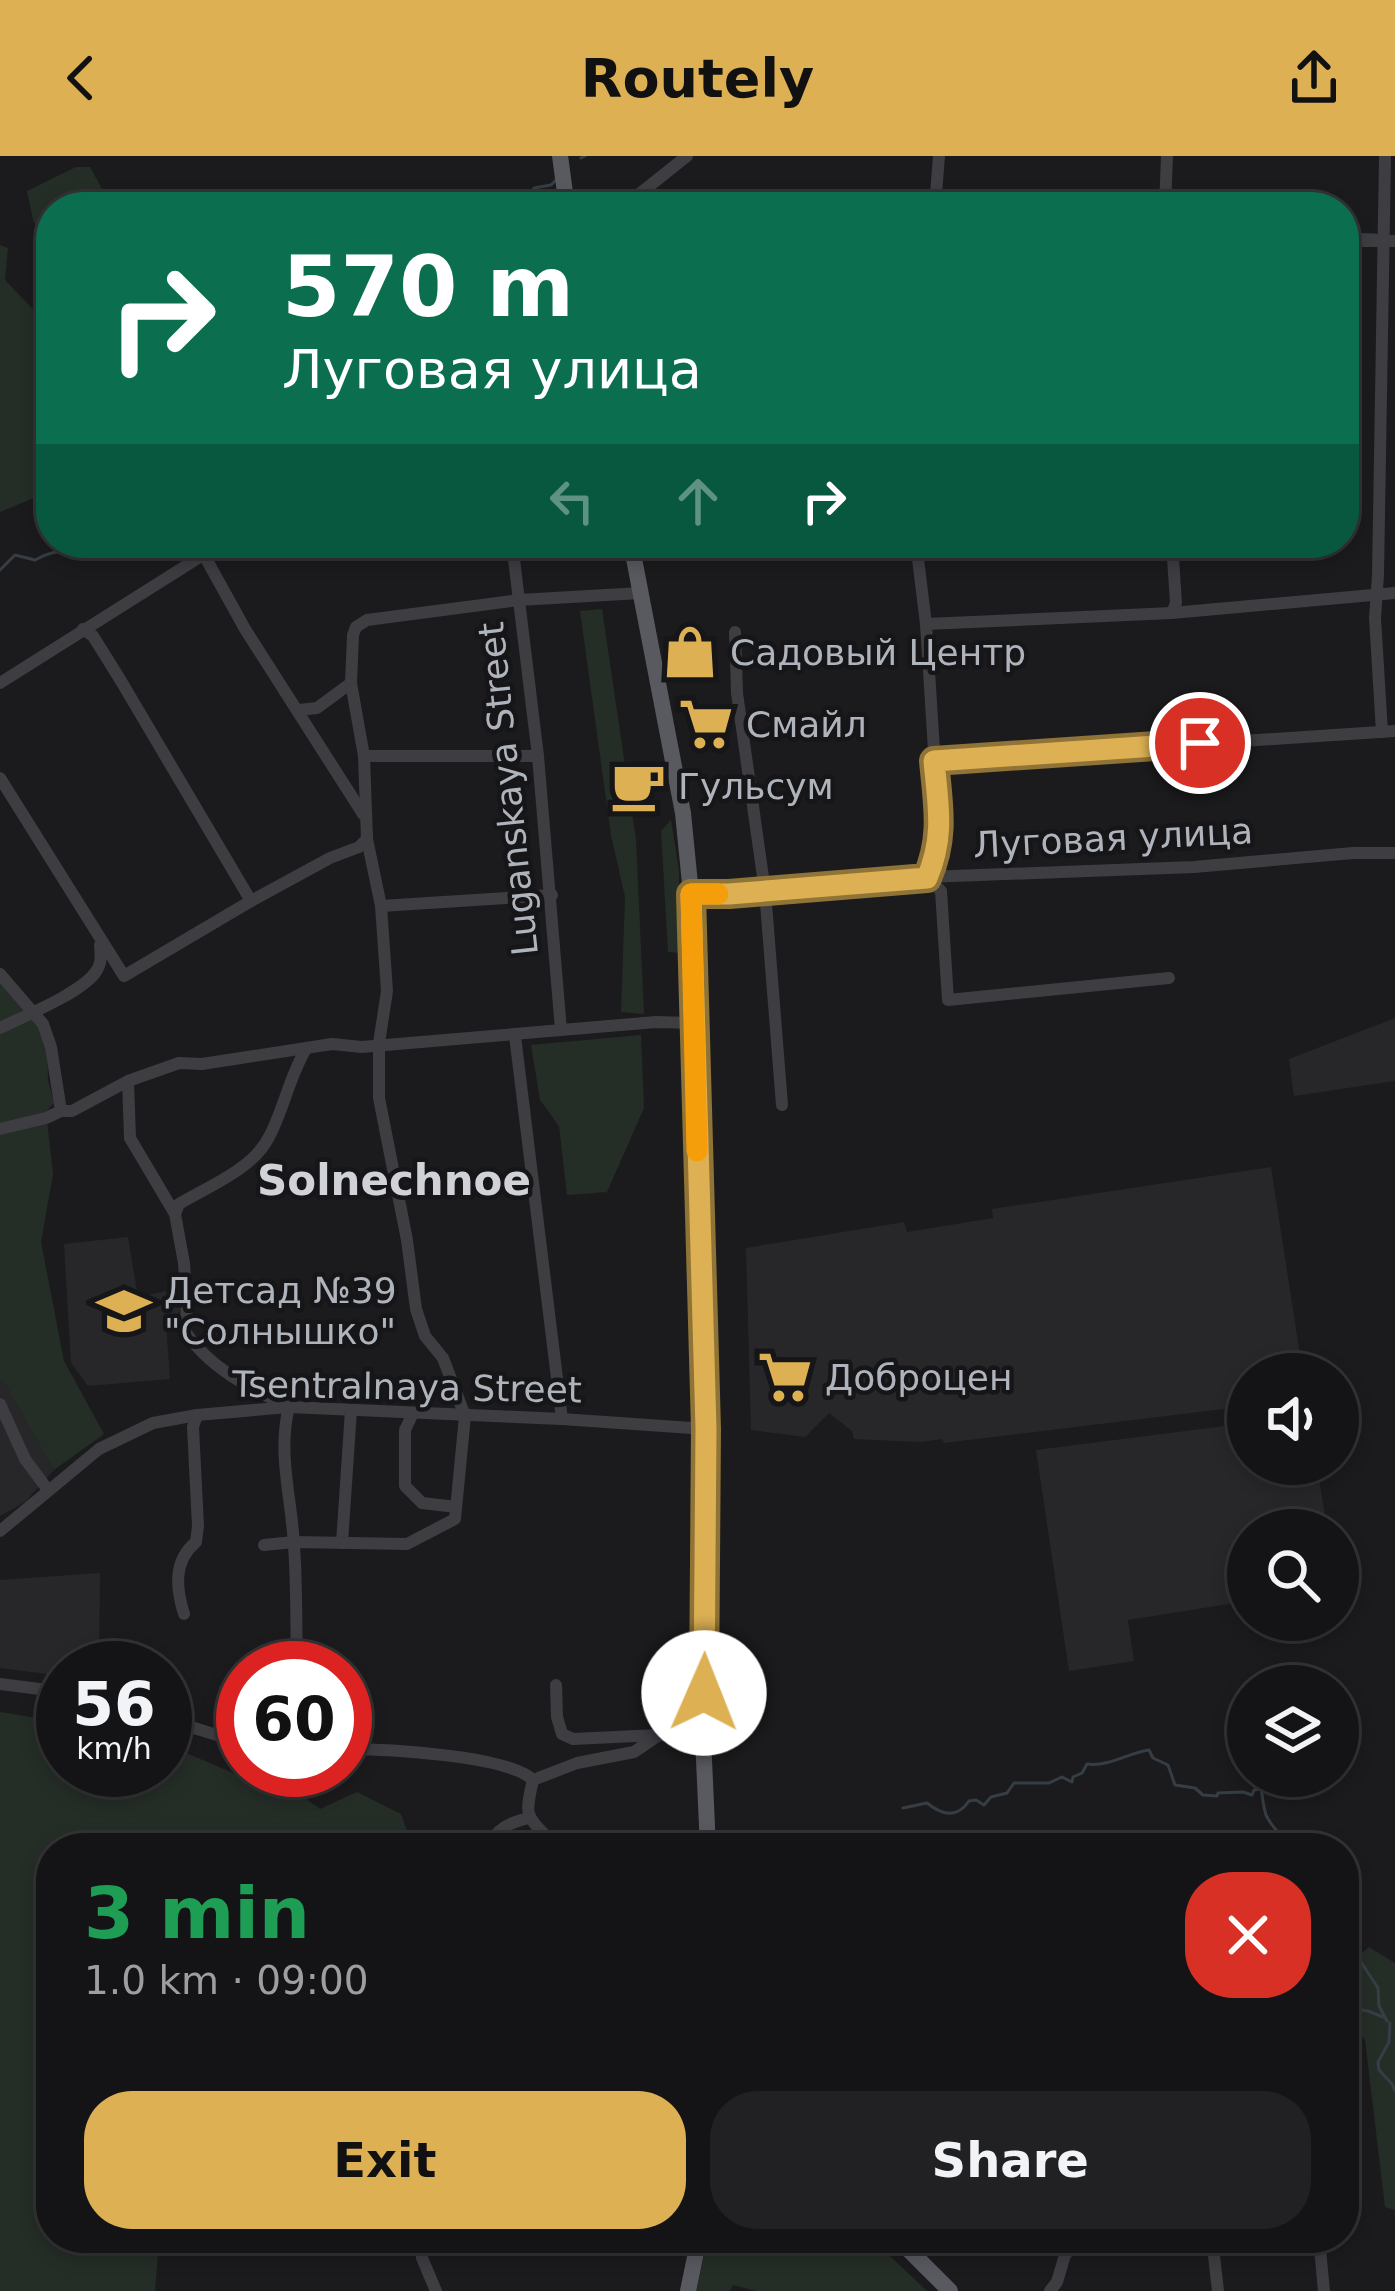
<!DOCTYPE html>
<html lang="en">
<head>
<meta charset="utf-8">
<style>
  :root { --surface:#141416; --page:#212123; --text:#f1f3f6; --muted:#9d9ea1; --line:#333335; --accent:#ddb153 }
  body { margin:0; font-family:"DejaVu Sans",sans-serif; background:var(--page); color:var(--text); height:100vh; display:flex; flex-direction:column; font-size:45px; white-space:nowrap }
  * { box-sizing:border-box; margin:0 }
  p { font-size:39px; color:var(--muted) }
  .icon { flex:none; width:66px; height:66px; fill:none; stroke:currentColor; stroke-width:2; stroke-linecap:round; stroke-linejoin:round }
  .map { position:relative; flex:1; overflow:hidden }
  .panel { position:absolute; left:36px; top:1677px; width:1323px; height:420px; display:flex; flex-direction:column; background:var(--surface); border-radius:48px; box-shadow:0 6px 18px #0003,0 0 0 3px var(--line) }
  .panel>* { flex:none }
  .hud { position:absolute; left:36px; top:36px; width:1323px; height:366px; border-radius:48px; box-shadow:0 6px 18px #0003,0 0 0 3px var(--line); background:#0b6e4f; color:#fff; overflow:hidden }
  .fabs { position:absolute; left:1227px; top:1197px; display:grid; gap:24px }
  .fabs a { display:grid; place-items:center; width:132px; height:132px; border-radius:50%; background:var(--surface); box-shadow:0 6px 18px #0003,0 0 0 3px var(--line); font-size:60px }
  .speed { position:absolute; left:36px; top:1485px; display:flex; gap:24px; font-size:60px; font-weight:700; text-align:center }
  .speed>* { display:grid; place-content:center; width:156px; height:156px; border-radius:50%; background:var(--surface); box-shadow:0 6px 18px #0003,0 0 0 3px var(--line); line-height:1 }
  .speed small { font-size:30px; font-weight:400 }
  .speed .limit { border:18px solid #d22; background:#fff; color:#111 }
  .pin { position:absolute; display:grid; place-items:center; width:102px; height:102px; color:#fff; margin:-51px; border:6px solid #fff; border-radius:50%; box-shadow:0 3px 12px #0007 }
  .me { position:absolute; width:132px; margin:-66px; rotate:1deg; stroke-linejoin:round; filter:drop-shadow(0 0 9px #0008) }
  .turn { display:flex; align-items:center; gap:42px; height:252px; padding:0 48px; font-size:54px }
  .turn .icon { width:156px; height:156px; stroke-width:2.5 }
  .turn b { display:block; font-size:84px; line-height:102px }
  .lanes { display:flex; align-items:center; height:114px; padding:0 48px; background:#0003; justify-content:center; gap:60px; direction:ltr }
  .lanes .off { opacity:.35 }
  .round { display:grid; place-items:center; flex:none; width:126px; height:126px; border-radius:48px; background:var(--page) }
  .overview { display:flex; align-items:center; justify-content:space-between; height:204px; padding:0 48px }
  h1 { font-size:72px; font-weight:700; line-height:90px; color:#1e9e55 }
  .button { display:flex; gap:24px; margin-top:auto; padding:24px 48px }
  .button a { flex:1; height:138px; border-radius:48px; background:var(--accent); color:#111; font-size:48px; font-weight:700; line-height:138px; text-align:center }
  .button a+a { background:var(--page); color:var(--text) }
  header { display:flex; justify-content:space-between; align-items:center; height:156px; padding:0 48px; background:var(--accent); color:#111; font-size:54px; font-weight:700 }
  .map>svg:first-child { display:block }
  .built { fill:#27272a }
  .green { fill:#252d27 }
  .lines { fill:none; stroke-linecap:round; stroke-linejoin:round }
  .stream { stroke:#363e45; stroke-width:3 }
  .minor { stroke:#3d3d42; stroke-width:12 }
  .major { stroke:#595a60; stroke-width:16 }
  .route-casing { stroke:#907336; stroke-width:30 }
  .route { stroke:#ddb153; stroke-width:21 }
  .slow { stroke:#f59e0b; stroke-width:21 }
  .labels { text-anchor:middle; dominant-baseline:central; stroke-width:9; stroke-linejoin:round; paint-order:stroke }
  .poi-label { font-size:36px; fill:#afb3bb; stroke:#161618; text-anchor:start }
  .street-label { font-size:36px; fill:#afb3bb; stroke:#161618 }
  .quarter-label { font-size:42px; font-weight:bold; fill:#d0d2d7; stroke:#161618 }
</style>
</head>
<body>
<header><svg class="icon" aria-label="back" viewBox="0 0 24 24"><path d="M15 5l-7 7 7 7"/></svg>Routely<svg class="icon" aria-label="share" viewBox="0 0 24 24"><path d="M12 15V3M7 8l5-5 5 5M5 13v7h14v-7"/></svg></header>
<div class="map">
<svg width="1395" height="2135" viewBox="0 0 1395 2135">
  <rect width="100%" height="100%" fill="#1b1b1d"/>
  <g class="built">
    <polygon points="1395,862 1395,925 1294,940 1289,903"/>
    <polygon points="1271,1011 1303,1218 1248,1218 1248,1250 944,1287 942,1283 921,1286 854,1283 852,1275 829,1257 805,1281 751,1274 746,1092 904,1066 907,1076 993,1062 992,1053"/>
    <polygon points="128,1081 138,1141 182,1132 184,1152 166,1168 170,1223 88,1230 71,1207 64,1088"/>
    <polygon points="4,1224 54,1314 25,1346 0,1360 0,1226"/>
    <polygon points="1248,1267 1248,1308 1317,1308 1327,1374 1248,1374 1248,1445 1128,1464 1134,1505 1069,1515 1036,1294"/>
    <polygon points="100,1417 99,1512 63,1512 63,1520 0,1512 0,1424"/>
  </g>
  <g class="green">
    <polygon points="76,11 90,11 112,51 51,51 51,84 43,84 33,64 27,35"/>
    <polygon points="0,89 8,92 5,124 51,172 51,335 0,356"/>
    <polygon points="602,453 636,684 644,858 621,856 625,741 611,679 580,455"/>
    <polygon points="671,664 679,715 680,797 668,796 661,675"/>
    <polygon points="0,826 34,863 47,889 48,924 54,947 46,956 53,1018 41,1086 64,1205 104,1278 54,1314 4,1225 0,1226"/>
    <polygon points="641,879 644,952 607,1036 567,1039 559,970 540,944 531,889"/>
    <polygon points="0,1556 63,1566 63,1614 165,1614 165,1588 266,1631 294,1634 320,1653 357,1636 401,1658 413,1692 51,1692 51,2082 256,2082 256,2087 233,2091 159,2085 155,2135 0,2135"/>
    <polygon points="1369,1791 1395,1807 1395,2054 1385,2051 1365,1884 1344,1862 1344,1812"/>
    <polygon points="708,2082 871,2082 927,2135 756,2135 733,2129 730,2135 696,2135"/>
  </g>
  <g class="lines">
    <g class="stream">
      <polyline points="581,2 585,0"/>
      <polyline points="531,51 534,32 551,29 556,24"/>
      <polyline points="1344,78 1376,79"/>
      <path d="M0,414L15,399L35,404C60,389 73,400 99,387"/>
      <path d="M903,1652L927,1647C942,1659 957,1663 969,1645L976,1644L984,1649L991,1641L1007,1637L1014,1627H1049L1062,1621L1072,1626L1073,1621L1082,1617L1087,1608C1109,1611 1128,1597 1149,1594L1153,1602L1168,1609L1175,1629L1195,1632L1203,1639L1217,1640L1218,1637L1243,1636L1252,1639L1254,1634L1261,1633C1263,1641 1263,1653 1267,1661C1273,1673 1284,1681 1291,1692"/>
      <polyline points="1344,1780 1378,1832 1379,1850 1387,1865"/>
      <polyline points="1344,1851 1368,1855 1383,1861"/>
      <polyline points="1390,1867 1389,1886 1378,1906 1379,1914 1392,1928 1395,1935"/>
    </g>
    <g class="minor">
      <polyline points="623,51 687,0"/>
      <polyline points="935,51 939,0"/>
      <polyline points="1165,51 1167,0"/>
      <polyline points="1344,85 1395,85"/>
      <polyline points="512,387 538,600 561,874"/>
      <polyline points="916,387 926,468 939,673 937,696 927,721 941,735 948,844 1169,822"/>
      <polyline points="1172,387 1176,447 1172,457"/>
      <polyline points="204,399 245,473 363,658"/>
      <polyline points="926,468 1172,457 1395,437"/>
      <polyline points="83,473 93,480 121,525 251,745"/>
      <polyline points="735,476 737,537 765,735 782,949"/>
      <polyline points="0,527 222,387"/>
      <polyline points="299,554 317,552 351,527"/>
      <polyline points="1382,576 1375,462 1378,419 1385,0"/>
      <polyline points="364,600 538,600"/>
      <polyline points="935,605 1395,575"/>
      <polyline points="0,622 124,820 251,745 330,702 359,691 367,683 367,679"/>
      <polyline points="691,738 729,738 927,721 1194,711 1353,697 1395,697"/>
      <polyline points="381,750 552,739"/>
      <polyline points="0,818 43,868 51,891 61,955"/>
      <path d="M0,872C24,860 79,838 95,817C102,808 101,800 100,789"/>
      <polyline points="515,880 562,1263"/>
      <path d="M128,925L130,982L175,1058L184,1107L187,1153L184,1174C209,1212 248,1231 289,1251C277,1297 292,1344 294,1390C297,1431 296,1471 297,1512"/>
      <polyline points="0,973 46,962 61,955 72,955 128,925 179,907 202,908 332,888 362,891 656,866 692,867"/>
      <path d="M175,1058L179,1048C209,1030 253,1013 269,981C284,953 289,921 306,893"/>
      <polyline points="0,1248 25,1303 48,1334"/>
      <polyline points="413,1257 405,1274 405,1330 422,1347 456,1351"/>
      <polyline points="0,1375 99,1293 153,1267 197,1259 289,1251 562,1263 706,1273"/>
      <polyline points="342,1387 351,1254"/>
      <polyline points="264,1389 294,1386 407,1388 455,1363 465,1260 443,1202 425,1180 416,1153 407,1084 379,942 379,887 387,835 381,750 367,683 364,600 351,527 353,479 356,471 367,464 519,444 641,437"/>
      <path d="M184,1458C176,1432 173,1405 196,1386L198,1370L193,1271L197,1259"/>
      <polyline points="0,1528 63,1536"/>
      <polyline points="556,1529 557,1561 562,1578 573,1583 657,1579"/>
      <polyline points="165,1563 243,1587"/>
      <path d="M345,1593C383,1593 508,1599 533,1624L577,1607L634,1596L659,1579L703,1582"/>
      <path d="M533,1624C524,1662 526,1659 553,1687L554,1692"/>
      <path d="M488,1692C495,1673 511,1666 529,1662"/>
      <polyline points="421,2082 422,2102 436,2135"/>
      <polyline points="1212,2082 1218,2135"/>
      <polyline points="1319,2082 1324,2135"/>
      <polyline points="1050,2135 1057,2126 1065,2099 1081,2082"/>
    </g>
    <g class="major">
      <polyline points="560,0 567,51"/>
      <polyline points="631,387 683,657 691,738 706,1273 703,1582 708,1692"/>
      <polyline points="897,2082 950,2135"/>
      <polyline points="688,2135 699,2082"/>
    </g>
  </g>
  <g class="lines">
    <defs>
      <path id="route" d="M704,1537L706,1273L691,738H729L927,722C945,680 938,649 934,605L1200,587"/>
    </defs>
    <use href="#route" class="route-casing"/>
    <use href="#route" class="route"/>
    <polyline class="slow" points="697,995 691,738 718,738"/>
  </g>
  <defs>
    <symbol id="shop-bare" viewBox="-9 -9 18 18"><path d="M-5-2.5h2.3a2.7 3.5 0 0 1 5.4 0H5L5.5 6h-11ZM-1.5-2.5h3a1.5 2.3 0 0 0-3 0Z" fill="#ddb153" stroke="#161618" stroke-width="2.5" paint-order="stroke"/></symbol>
    <symbol id="supermarket-bare" viewBox="-9 -9 18 18"><path d="M-6-5.5h2.5l.6 2H6L4.5 2H-2.5L-4.4-4H-6ZM-1.5 3.2a1.3 1.3 0 1 0 .1 0ZM3 3.2a1.3 1.3 0 1 0 .1 0Z" fill="#ddb153" stroke="#161618" stroke-width="2.5" paint-order="stroke"/></symbol>
    <symbol id="cafe-bare" viewBox="-9 -9 18 18"><path d="M-5.5-4.5H6V0H3Q3 3.5 0 3.5H-2.5Q-5.5 3.5-5.5 0ZM3-3.2v2h1.7v-2ZM-6 4.5H4V6H-6Z" fill="#ddb153" stroke="#161618" stroke-width="2.5" paint-order="stroke"/></symbol>
    <symbol id="school-bare" viewBox="-9 -9 18 18"><path d="M0-5L7-2L0 1L-7-2ZM-4 1L0 2.5L4 1V4Q0 6-4 4Z" fill="#ddb153" stroke="#161618" stroke-width="2.5" paint-order="stroke"/></symbol>
  </defs>
  <g fill-rule="evenodd">
    <use href="#shop-bare" x="652" y="458" width="76" height="76"/>
    <use href="#supermarket-bare" x="668" y="530" width="76" height="76"/>
    <use href="#cafe-bare" x="600" y="592" width="76" height="76"/>
    <use href="#school-bare" x="86" y="1117" width="76" height="76"/>
    <use href="#supermarket-bare" x="747" y="1183" width="76" height="76"/>
  </g>
  <g class="labels">
    <g class="poi-label">
      <text x="730" y="496">Садовый Центр</text>
      <text x="746" y="568">Смайл</text>
      <text x="678" y="630">Гульсум</text>
      <text x="164" y="1134">Детсад №39<tspan x="164" dy="41">"Солнышко"</tspan></text>
      <text x="825" y="1221">Доброцен</text>
    </g>
    <g class="street-label">
      <text transform="translate(508 633) rotate(-96)">Luganskaya Street</text>
      <text transform="translate(1113 682) rotate(-3)">Луговая улица</text>
      <text transform="translate(407 1231) rotate(1)">Tsentralnaya Street</text>
    </g>
    <g class="quarter-label">
      <text x="394" y="1024">Solnechnoe</text>
    </g>
  </g>
</svg>
<div class="fabs">
<a><svg class="icon" aria-label="sound" viewBox="0 0 24 24"><path d="M4 9h4l5-4v14l-5-4H4zM17 9q2 3 0 6"/></svg></a>
<a><svg class="icon" aria-label="search" viewBox="0 0 24 24"><circle cx="10" cy="10" r="6"/><path d="M15 15l6 6"/></svg></a>
<a><svg class="icon" aria-label="layers" viewBox="0 0 24 24"><path d="M12 4l9 5-9 5-9-5zM3 14l9 5 9-5"/></svg></a>
</div>
<div class="speed"><div>56<small>km/h</small></div><div class="limit">60</div></div>
<div class="pin" style="left:1200px;top:587px;background:#d93025"><svg class="icon" aria-label="arrive" viewBox="0 0 24 24"><path d="M6 21V4h12l-3 4 3 4H6"/></svg></div>
<svg class="me" style="left:704px;top:1537px" viewBox="-20 -20 40 40"><circle r="19" fill="#fff"/><path d="M0-13L10 11 0 6-10 11z" fill="#ddb153"/></svg>
<div class="hud">
<div class="turn"><svg class="icon" aria-label="right" viewBox="0 0 24 24"><path d="M7 20v-9h11M14 6l5 5-5 5"/></svg><div><b>570 m</b>Луговая улица</div></div>
<div class="lanes"><svg class="icon off" aria-label="left" viewBox="0 0 24 24"><path d="M17 20v-9H6M10 6l-5 5 5 5"/></svg><svg class="icon off" aria-label="ahead" viewBox="0 0 24 24"><path d="M12 20V5M6 11l6-6 6 6"/></svg><svg class="icon" aria-label="right" viewBox="0 0 24 24"><path d="M7 20v-9h11M14 6l5 5-5 5"/></svg></div>
</div>
<section class="panel">
<div class="overview"><div><h1>3 min</h1><p>1.0 km · 09:00</p></div><a class="round" style="background:#d93025;color:#fff"><svg class="icon" aria-label="close" viewBox="0 0 24 24"><path d="M6 6l12 12M18 6L6 18"/></svg></a></div>
<div class="button"><a>Exit</a><a>Share</a></div>
</section>
</div>
</body>
</html>
